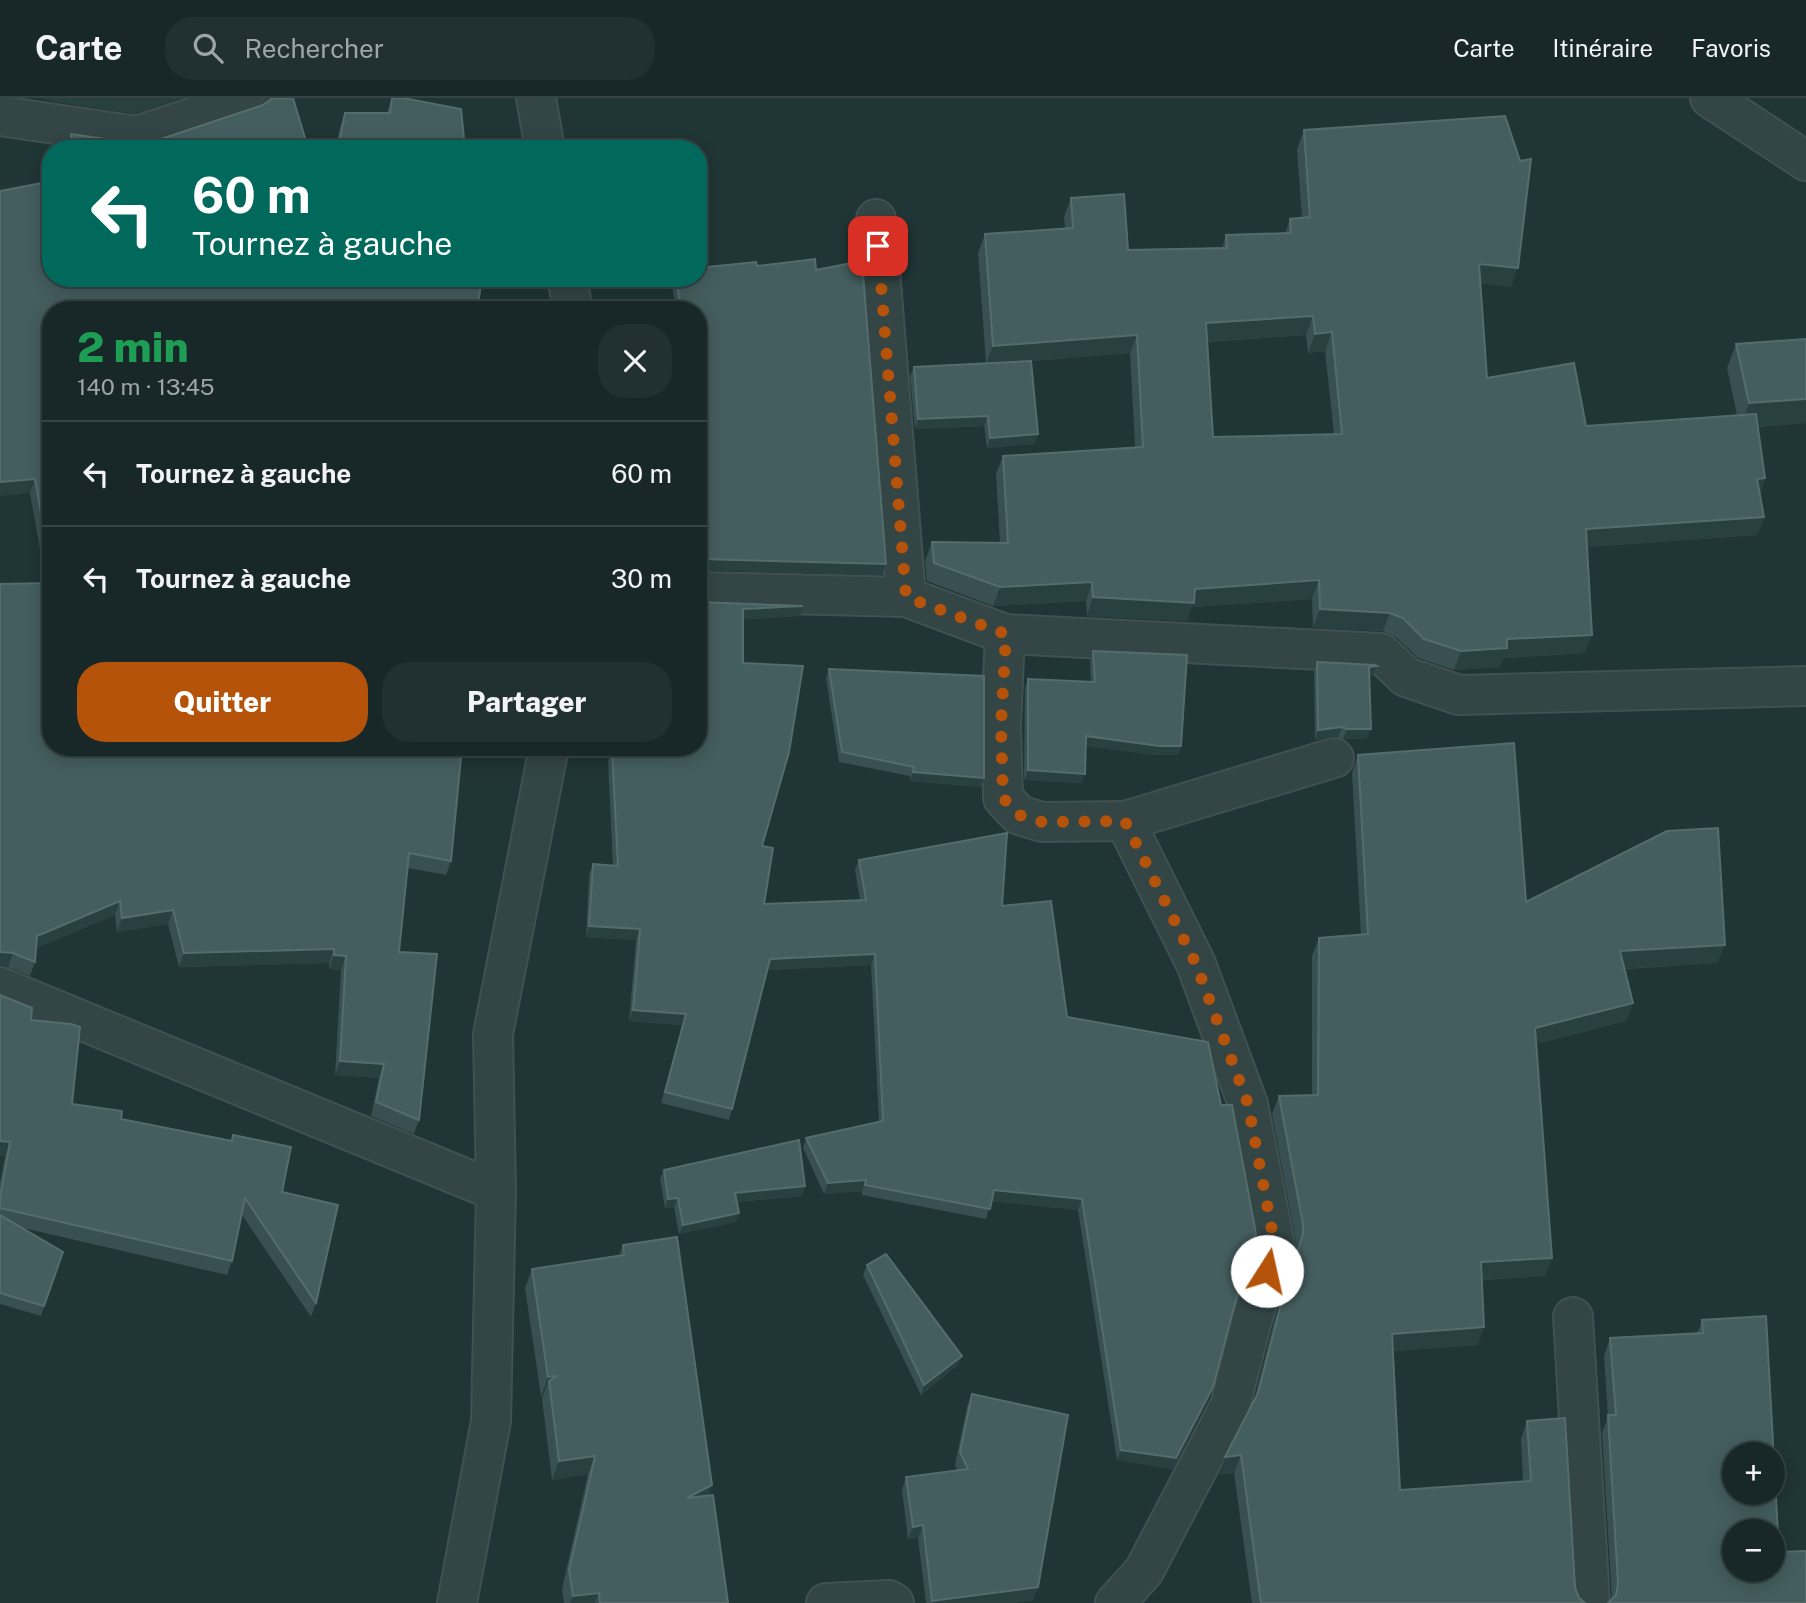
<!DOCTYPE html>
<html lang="fr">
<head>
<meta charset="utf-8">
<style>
  :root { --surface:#182828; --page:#213030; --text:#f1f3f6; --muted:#9fa6a8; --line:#364445; --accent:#b45309 }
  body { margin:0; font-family:"Public Sans",sans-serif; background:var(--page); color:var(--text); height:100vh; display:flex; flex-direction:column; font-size:26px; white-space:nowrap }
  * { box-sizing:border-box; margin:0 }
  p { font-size:23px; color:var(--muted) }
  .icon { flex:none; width:38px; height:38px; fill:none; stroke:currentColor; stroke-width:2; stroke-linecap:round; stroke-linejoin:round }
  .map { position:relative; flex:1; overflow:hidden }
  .sheet { position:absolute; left:42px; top:203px; width:665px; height:455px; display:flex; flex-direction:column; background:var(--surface); border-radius:28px; box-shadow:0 4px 18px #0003,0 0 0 2px var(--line) }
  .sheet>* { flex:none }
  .top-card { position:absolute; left:42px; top:42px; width:665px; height:147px; border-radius:28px; box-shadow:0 4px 18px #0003,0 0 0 2px var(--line); background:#00695c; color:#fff; overflow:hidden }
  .fabs { position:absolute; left:1722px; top:1344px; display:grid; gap:14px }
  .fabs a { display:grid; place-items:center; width:63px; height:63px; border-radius:50%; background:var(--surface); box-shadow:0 4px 18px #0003,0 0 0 2px var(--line); font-size:35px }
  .pin { position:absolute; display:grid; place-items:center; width:60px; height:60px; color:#fff; margin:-30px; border-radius:14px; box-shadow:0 4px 10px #0006 }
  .me { position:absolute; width:77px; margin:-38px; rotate:10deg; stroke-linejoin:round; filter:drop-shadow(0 0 5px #0008) }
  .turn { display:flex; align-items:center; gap:24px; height:147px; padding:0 35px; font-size:32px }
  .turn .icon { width:91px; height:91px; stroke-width:2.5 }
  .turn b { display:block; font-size:49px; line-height:60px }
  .round { display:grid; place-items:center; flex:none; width:74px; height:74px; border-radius:28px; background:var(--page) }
  .summary { display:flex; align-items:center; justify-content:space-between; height:119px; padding:0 35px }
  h1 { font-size:42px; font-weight:800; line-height:52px; color:#1e9e55 }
  .primary-button { display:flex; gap:14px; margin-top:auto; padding:14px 35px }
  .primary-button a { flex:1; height:80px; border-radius:28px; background:var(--accent); color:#fff; font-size:28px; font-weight:800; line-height:80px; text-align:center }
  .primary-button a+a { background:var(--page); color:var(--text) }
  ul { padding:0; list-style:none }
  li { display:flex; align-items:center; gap:21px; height:105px; padding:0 35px; border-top:2px solid var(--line) }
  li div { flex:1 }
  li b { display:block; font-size:26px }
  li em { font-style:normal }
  header { display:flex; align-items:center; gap:42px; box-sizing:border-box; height:98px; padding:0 35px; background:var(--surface); border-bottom:2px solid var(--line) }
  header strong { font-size:33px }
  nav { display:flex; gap:38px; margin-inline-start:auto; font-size:24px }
  .search { width:490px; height:63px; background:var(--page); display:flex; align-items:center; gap:18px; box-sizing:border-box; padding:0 24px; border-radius:28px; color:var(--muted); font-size:26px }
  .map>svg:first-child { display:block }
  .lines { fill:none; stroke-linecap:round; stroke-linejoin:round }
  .minor-casing { stroke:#405152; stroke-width:42 }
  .minor { stroke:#334545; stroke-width:38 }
  .wall { fill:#385051; fill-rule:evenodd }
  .shaded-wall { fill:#294041 }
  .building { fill:#445d5e; stroke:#556c6d; stroke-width:2; fill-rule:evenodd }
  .route { stroke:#b45309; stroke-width:12; stroke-dasharray:0 21.6 }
</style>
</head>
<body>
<header>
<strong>Carte</strong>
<div class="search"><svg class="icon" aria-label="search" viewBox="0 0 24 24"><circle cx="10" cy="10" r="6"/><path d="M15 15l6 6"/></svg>Rechercher</div>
<nav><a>Carte</a><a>Itinéraire</a><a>Favoris</a></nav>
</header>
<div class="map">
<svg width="1806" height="1505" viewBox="0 0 1806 1505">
  <rect width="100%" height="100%" fill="#203535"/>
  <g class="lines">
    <defs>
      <g id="minor">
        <polyline points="536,0 545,51"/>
        <polyline points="1710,0 1806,63"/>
        <polyline points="0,18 137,38 251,0"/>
        <polyline points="876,121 906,499"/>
        <polyline points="567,180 573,212"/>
        <polyline points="698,494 906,499 1005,536 1381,555 1406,579 1459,597 1806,588"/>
        <polyline points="1005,536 1001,628 1003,700 1019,717 1042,724 1125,723 1196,866 1248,1006 1275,1148 1252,1222 1230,1308 1144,1473 1115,1505"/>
        <polyline points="1125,723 1334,660"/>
        <polyline points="0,889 496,1093"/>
        <polyline points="1573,1219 1590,1505"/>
        <polyline points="457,1505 491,1323 496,1093 493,936 549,649"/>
        <polyline points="826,1505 889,1502 894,1505"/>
      </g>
    </defs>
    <use href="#minor" class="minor-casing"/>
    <use href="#minor" class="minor"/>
  </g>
  <g class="wall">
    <polygon points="392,0 465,51 335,51 340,29 345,15 387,15"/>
    <polygon points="263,7 307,51 66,51 71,36 139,46 149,45"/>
    <path d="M1304,32L1511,189L1480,185L1487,280L1586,328L1737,317L1727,270L1736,246L1806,241V325L1758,329L1765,380L1760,396L1764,419L1757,437L1587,449L1585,555L1504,560L1500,569L1454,572L1418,560L1396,539L1383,533L1313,530L1312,501L1192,509L1187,523L1087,518L1086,503L993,508L927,483L925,463L932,444L1000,445L996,376L1003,358L1135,349L1130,255L1031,263L1038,336L1034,346L987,350L984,328L915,331L910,278L914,269L986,265L978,155L985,136L1065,130L1064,119L1071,100L1128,152L1222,150L1226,137L1285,136L1290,121L1302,120L1297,51ZM1306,237L1308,255L1325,253L1334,336L1213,339L1207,244Z"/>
    <polygon points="51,75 51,649 451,763 446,777 408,770 399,854 419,1022 414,1036 371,1018 379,980 335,977 341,872 329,871 329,865 179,869 168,826 117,834 115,817 36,850 35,864 30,878 8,869 46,485 30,395 43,84 46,76"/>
    <polygon points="757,168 816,172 882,477 699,472 698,212 675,212 672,183 673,180 698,180"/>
    <polygon points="698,504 800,518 743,521 743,565 762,748 764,806 860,802 855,772 859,762 1002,808 1235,1205 1213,1289 1209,1300 1173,1371 1117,1362 1078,1112 991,1103 986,1121 862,1097 862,1093 824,1096 803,1050 806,1040 879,1024 871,867 767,872 732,1011 729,1022 661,1005 682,927 629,923 636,842 586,839 589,777 593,766 613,768 608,663 612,652 698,649 698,583 702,570 698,570"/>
    <polygon points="1093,553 1181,648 1178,657 1155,657 1086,648 1085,676 1081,685 1024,682 1025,590 1028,581 1091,584 1090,562"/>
    <polygon points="1317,564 1377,568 1373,578 1369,578 1367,640 1343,641 1338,639 1315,642 1314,573"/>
    <polygon points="829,571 984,680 981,689 910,683 910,678 839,664 826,580"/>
    <polygon points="1358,657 1526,804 1718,865 1625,871 1633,905 1626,923 1536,946 1552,1160 1545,1178 1482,1182 1478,1247 1393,1253 1400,1392 1523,1384 1521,1341 1527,1323 1575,1489 1579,1500 1585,1505 1252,1505 1234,1375 1219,1377 1254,1303 1273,1228 1296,1154 1296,1144 1272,1016 1279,998 1312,997 1312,858 1319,840 1361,837 1352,675"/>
    <polygon points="31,922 72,1006 121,1021 231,1043 233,1037 282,1094 316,1205 311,1219 242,1117 232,1163 227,1177 23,1130 63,1154 41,1218 0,1206 0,1084"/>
    <polygon points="664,1072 805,1088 802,1098 737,1104 736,1124 679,1136 674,1109 665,1110 660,1081"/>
    <polygon points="623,1147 712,1387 708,1398 728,1505 564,1505 562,1491 588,1376 552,1382 542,1301 543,1297 541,1298 525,1190 532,1171 619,1157"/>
    <polygon points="867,1167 958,1267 921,1297 863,1177"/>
    <polygon points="1702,1222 1779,1454 1612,1502 1602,1335 1608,1319 1604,1258 1610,1240 1697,1236"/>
    <polygon points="972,1296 1038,1489 1033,1502 1012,1505 926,1505 918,1440 908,1441 902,1392 906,1379 957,1372 955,1367 967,1309"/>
  </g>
  <g class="shaded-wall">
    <polygon points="44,0 182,0 135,16 43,2"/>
    <polygon points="1479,166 1518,170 1511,189 1472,184"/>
    <polygon points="1313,218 1306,237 1199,244 1206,225"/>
    <polygon points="1332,234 1325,253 1308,255 1315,236"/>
    <polygon points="1137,237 1130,255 986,267 993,248"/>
    <polygon points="1806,301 1806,325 1740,330 1749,305"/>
    <polygon points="988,318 984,328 915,331 918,321"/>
    <polygon points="1038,336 1034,346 987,350 990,340"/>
    <polygon points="1765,380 1759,398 1757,381"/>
    <polygon points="35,381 30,395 0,398 0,384"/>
    <polygon points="1764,419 1757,437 1579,450 1586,431"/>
    <polygon points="702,461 886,466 882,477 699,472 698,463"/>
    <polygon points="1319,482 1312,501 1192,509 1187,523 1087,518 1093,499"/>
    <polygon points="1092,484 1086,503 993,508 1000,489"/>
    <polygon points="803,508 800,518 739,522 743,511"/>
    <polygon points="1320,511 1390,515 1383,533 1313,530"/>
    <polygon points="1592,537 1585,555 1504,560 1500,569 1454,572 1461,553 1507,541"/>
    <polygon points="1377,568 1373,578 1365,578 1369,569"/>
    <polygon points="1342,629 1338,639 1315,642 1318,632"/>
    <polygon points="1347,631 1371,631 1367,640 1343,641"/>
    <polygon points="1086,638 1181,648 1178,657 1155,657 1083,648"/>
    <polygon points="1028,672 1085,676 1081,685 1024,682"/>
    <polygon points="913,674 984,680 981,689 910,683"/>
    <polygon points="120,803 115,817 32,852 37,838"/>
    <polygon points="173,812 168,826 117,834 122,820"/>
    <polygon points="589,828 640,831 636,842 586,839"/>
    <polygon points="1725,847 1718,865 1614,871 1620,853"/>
    <polygon points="334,851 329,865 179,869 184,855"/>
    <polygon points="0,854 13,855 8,869 0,868"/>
    <polygon points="875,856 871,867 766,872 770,861"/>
    <polygon points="334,857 346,858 341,872 329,871"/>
    <polygon points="1633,905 1626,923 1528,948 1535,930"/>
    <polygon points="633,912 686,916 682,927 629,923"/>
    <polygon points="340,963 384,966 379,980 335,977"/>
    <polygon points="0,1043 10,1044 5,1058 0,1058"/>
    <polygon points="866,1082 862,1093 824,1096 828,1085"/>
    <polygon points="805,1088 802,1098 732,1104 735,1095"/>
    <polygon points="994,1092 1082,1101 1078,1112 990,1103"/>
    <polygon points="678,1100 674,1109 665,1110 668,1101"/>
    <polygon points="739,1115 736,1124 679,1136 683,1127"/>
    <polygon points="1552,1160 1545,1178 1474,1182 1481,1164"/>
    <polygon points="1484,1229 1478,1247 1385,1254 1392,1236"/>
    <polygon points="962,1258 958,1267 921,1297 924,1287"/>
    <polygon points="557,1278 549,1283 543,1297 541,1298 548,1279"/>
    <polygon points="1213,1289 1209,1300 1173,1371 1117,1362 1121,1352"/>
    <polygon points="1241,1357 1234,1375 1219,1377 1225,1359"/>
    <polygon points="595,1358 588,1376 552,1382 559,1363"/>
    <polygon points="712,1387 705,1406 687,1400"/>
    <polygon points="923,1427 918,1440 908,1441 913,1429"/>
    <polygon points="1038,1489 1033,1502 1012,1505 932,1505 932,1503"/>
    <polygon points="599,1495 595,1505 570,1505 573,1498"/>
  </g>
  <g class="building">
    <polygon points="273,0 293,0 308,50 267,51 73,51 71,36 139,46 149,45 263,7"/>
    <polygon points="392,0 403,0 461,11 465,51 338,51 345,15 390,15"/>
    <path d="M1505,18L1520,63L1531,61L1518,170L1479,166L1487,280L1574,265L1586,328L1756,316L1765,380L1757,381L1764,419L1586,431L1592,537L1507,541V550L1461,553L1424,541L1403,520L1390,515L1320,511L1319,482L1195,491L1194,505L1093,499L1092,484L1000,489L934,465L932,444L1008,445L1003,358L1143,349L1137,237L993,248L985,136L1073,130L1071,100L1124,96L1128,152L1227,150L1226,137L1291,135L1290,121L1310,119L1304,32ZM1313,218L1315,236L1332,234L1342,336L1213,339L1206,225Z"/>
    <polygon points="51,75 51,180 482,180 477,212 51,212 51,471 35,381 0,384 0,93 47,84 46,76"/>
    <polygon points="815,161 816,172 862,163 886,466 702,461 698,463 698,212 680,212 677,180 698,180 698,170 756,164 757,168"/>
    <polygon points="1806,241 1806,301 1749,305 1736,246"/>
    <polygon points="1031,263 1038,336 990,340 988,318 918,321 914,269"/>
    <polygon points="51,485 51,649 462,649 451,763 409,755 399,854 437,856 419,1022 376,1004 384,966 340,963 346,858 334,857 334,851 184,855 173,812 122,820 120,803 37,838 35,864 13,855 0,854 0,486"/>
    <polygon points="698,504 803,508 743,511 743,565 803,568 789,654 762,748 773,750 764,806 866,802 859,762 1007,735 1002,808 1051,803 1067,919 1208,944 1221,1007 1232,1007 1256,1136 1235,1205 1213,1289 1176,1360 1121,1352 1082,1101 994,1092 990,1111 865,1087 866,1082 828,1085 806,1040 883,1023 875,856 770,861 732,1011 665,994 686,916 633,912 640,831 589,828 593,766 618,768 612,652 660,649 698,649 698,587 705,560 698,558"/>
    <polygon points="1093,553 1187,557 1181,648 1159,648 1086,638 1085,676 1028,672 1028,581 1095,584"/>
    <polygon points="1317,564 1375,567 1377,568 1369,569 1371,631 1347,631 1342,629 1318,632"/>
    <polygon points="829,571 984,578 984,680 913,674 914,669 842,654"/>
    <polygon points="1514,645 1526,804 1667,733 1718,730 1725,847 1620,853 1633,905 1535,930 1552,1160 1481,1164 1484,1229 1392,1236 1400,1392 1531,1383 1527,1323 1565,1320 1575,1489 1579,1500 1585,1505 1261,1505 1241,1357 1225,1359 1258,1295 1280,1210 1303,1136 1303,1126 1279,998 1318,997 1319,840 1368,836 1358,657"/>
    <polygon points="0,897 32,910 31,922 71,926 80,929 72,1006 122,1013 121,1021 232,1043 233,1037 291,1049 282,1094 338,1107 316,1205 245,1100 232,1163 0,1110 0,1099 10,1044 0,1043"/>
    <polygon points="799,1042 805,1088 735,1095 739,1115 683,1127 678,1100 668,1101 664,1072"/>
    <polygon points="0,1117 63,1154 44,1208 0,1195"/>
    <polygon points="677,1139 712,1387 687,1400 713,1397 728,1505 600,1505 599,1495 573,1498 569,1472 595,1358 559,1363 549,1283 557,1278 548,1279 532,1171 624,1157 623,1147"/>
    <polygon points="886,1156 962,1258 924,1287 867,1167"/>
    <path d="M1766,1218L1779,1454L1806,1453V1505H1608L1616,1497L1618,1486L1608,1317H1616L1610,1240L1703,1235L1702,1222ZM1734,1356H1773V1395H1734ZM1734,1433H1773V1472H1734Z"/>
    <polygon points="972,1296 1068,1317 1038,1489 932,1503 923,1427 913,1429 906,1379 968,1371 960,1354"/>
  </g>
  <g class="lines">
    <polyline class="route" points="878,148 906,499 1006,536 1001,628 1003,700 1019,717 1042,724 1125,723 1196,866 1248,1006 1275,1148 1267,1173"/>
  </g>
</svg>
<div class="fabs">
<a>+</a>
<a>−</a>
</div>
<div class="pin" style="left:878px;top:148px;background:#d93025"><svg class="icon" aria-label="arrive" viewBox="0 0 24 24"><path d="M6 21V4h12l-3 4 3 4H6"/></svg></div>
<svg class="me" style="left:1267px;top:1173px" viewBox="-20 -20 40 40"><circle r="19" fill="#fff"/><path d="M0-13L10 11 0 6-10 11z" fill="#b45309"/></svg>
<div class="top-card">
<div class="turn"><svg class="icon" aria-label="left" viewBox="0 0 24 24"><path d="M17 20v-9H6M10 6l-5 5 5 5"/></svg><div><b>60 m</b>Tournez à gauche</div></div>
</div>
<section class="sheet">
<div class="summary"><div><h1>2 min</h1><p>140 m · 13:45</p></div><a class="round"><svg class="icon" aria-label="close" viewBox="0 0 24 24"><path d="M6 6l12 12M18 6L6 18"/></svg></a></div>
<ul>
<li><svg class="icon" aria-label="left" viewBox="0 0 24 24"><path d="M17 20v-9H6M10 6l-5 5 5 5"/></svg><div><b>Tournez à gauche</b></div><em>60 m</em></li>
<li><svg class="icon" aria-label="left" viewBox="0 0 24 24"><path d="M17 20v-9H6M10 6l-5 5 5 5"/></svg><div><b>Tournez à gauche</b></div><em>30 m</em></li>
</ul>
<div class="primary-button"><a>Quitter</a><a>Partager</a></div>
</section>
</div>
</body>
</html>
